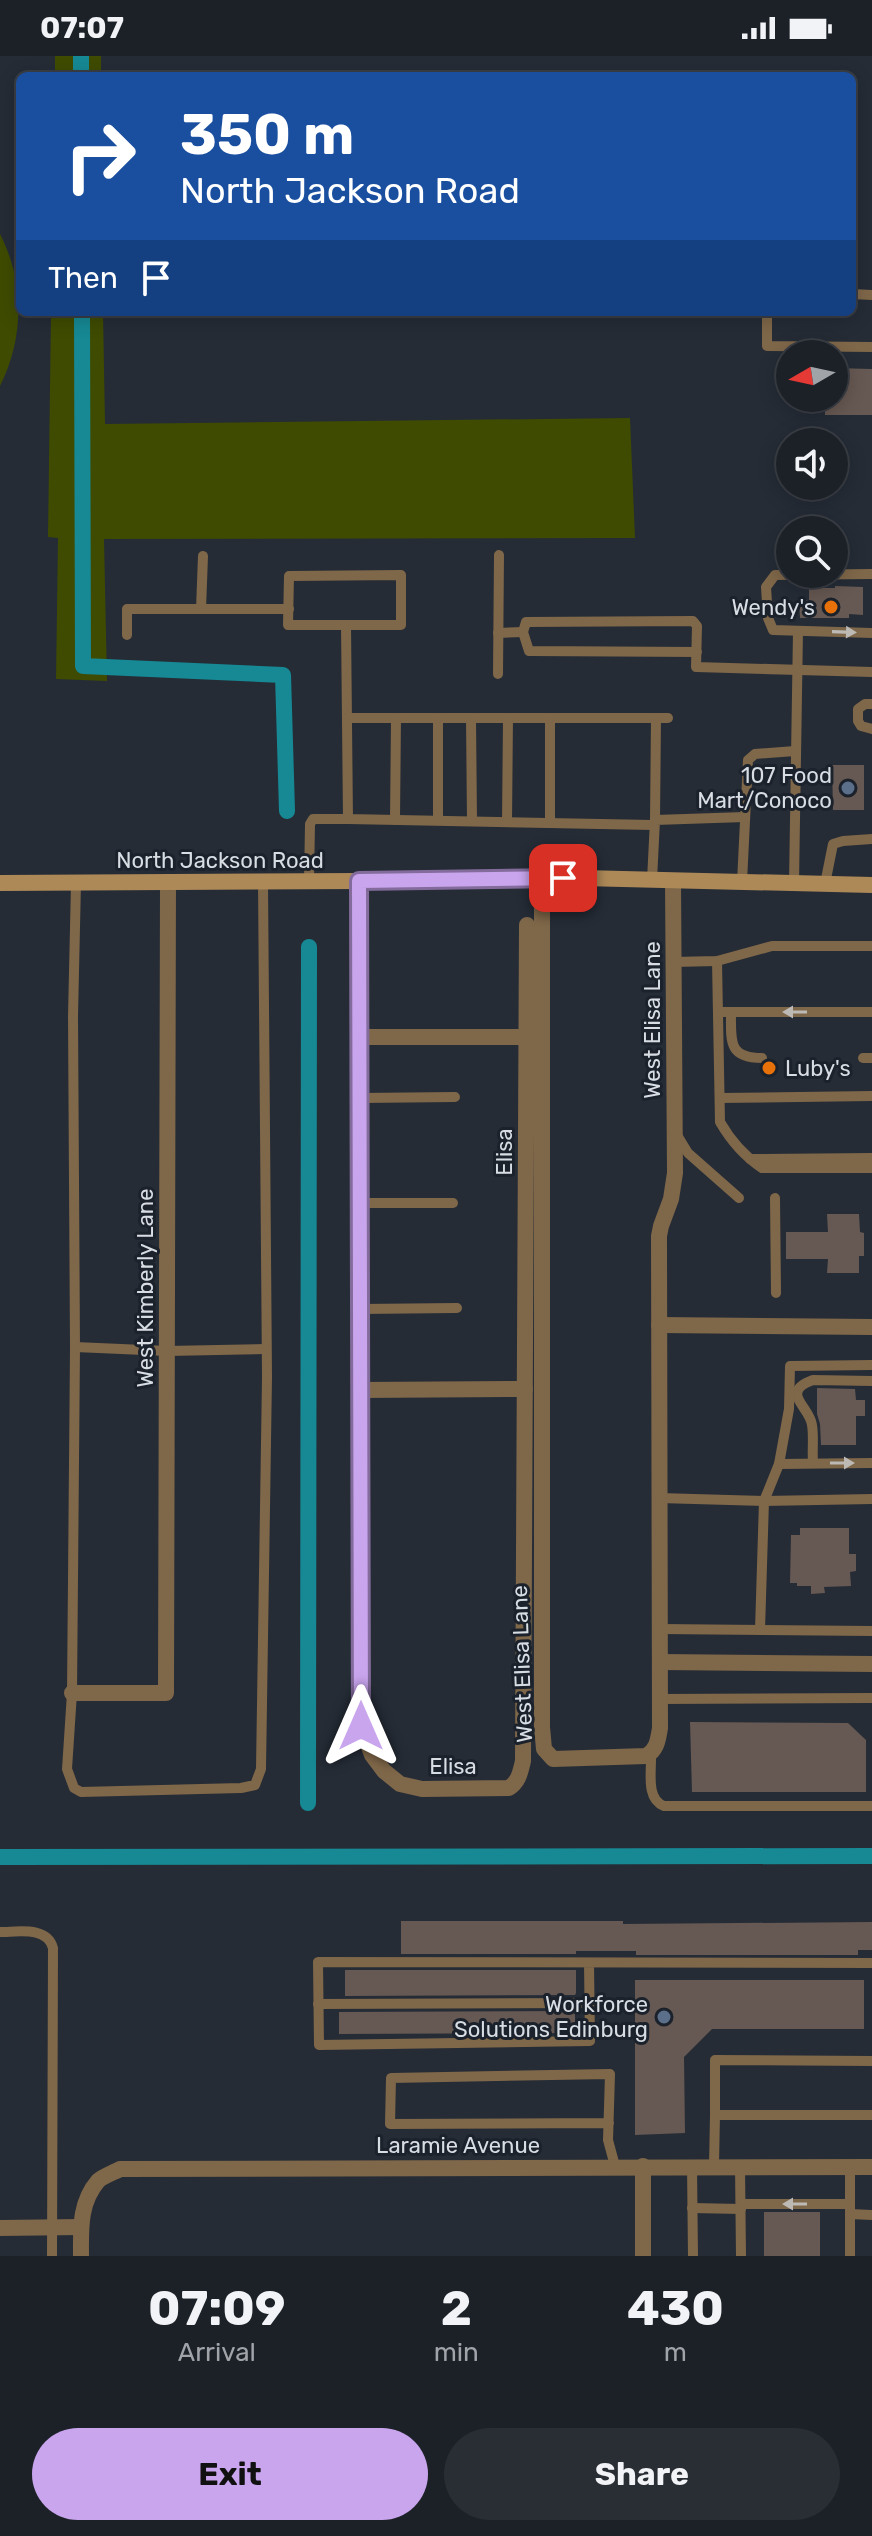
<!DOCTYPE html>
<html lang="en">
<head>
<meta charset="utf-8">
<style>
  :root { --surface:#1c2128; --page:#292e34; --text:#f1f3f6; --muted:#a0a3a8; --line:#3a3e45; --accent:#c9a5ee }
  body { margin:0; font-family:Rubik,sans-serif; background:var(--page); color:var(--text); height:100vh; display:flex; flex-direction:column; font-size:30px; white-space:nowrap }
  * { box-sizing:border-box; margin:0 }
  p { font-size:26px; color:var(--muted) }
  .icon { flex:none; width:44px; height:44px; fill:none; stroke:currentColor; stroke-width:2; stroke-linecap:round; stroke-linejoin:round }
  .map { position:relative; height:2200px; overflow:hidden }
  .panel { display:flex; flex-direction:column; background:var(--surface); flex:1 }
  .panel>* { flex:none }
  .banner { position:absolute; left:16px; top:16px; width:840px; height:244px; border-radius:12px; box-shadow:0 4px 20px #0003,0 0 0 2px var(--line); background:#1a4fa0; color:#fff; overflow:hidden }
  .needle { width:52px; rotate:261deg }
  .fabs { position:absolute; left:776px; top:284px; display:grid; gap:16px }
  .fabs a { display:grid; place-items:center; width:72px; height:72px; border-radius:50%; background:var(--surface); box-shadow:0 4px 20px #0003,0 0 0 2px var(--line); font-size:40px }
  .pin { position:absolute; display:grid; place-items:center; width:68px; height:68px; color:#fff; margin:-34px; border-radius:16px; box-shadow:0 4px 12px #0006 }
  .me { position:absolute; width:88px; margin:-44px; rotate:0deg; stroke-linejoin:round; filter:drop-shadow(0 0 6px #0008) }
  .turn { display:flex; align-items:center; gap:28px; height:168px; padding:0 32px; font-size:36px }
  .turn .icon { width:104px; height:104px; stroke-width:2.5 }
  .turn b { display:block; font-size:56px; line-height:68px }
  .then { display:flex; align-items:center; height:76px; padding:0 32px; background:#0003; gap:16px; font-size:30px }
  .eta { display:flex; justify-content:space-evenly; align-items:center; height:136px; text-align:center }
  .eta b { font-size:48px; font-weight:700; line-height:56px }
  .cta { display:flex; gap:16px; margin-top:auto; padding:16px 32px }
  .cta a { flex:1; height:92px; border-radius:48px; background:var(--accent); color:#111; font-size:32px; font-weight:700; line-height:92px; text-align:center }
  .cta a+a { background:var(--page); color:var(--text) }
  .status { display:flex; justify-content:space-between; align-items:center; height:56px; padding:0 40px; background:var(--surface); direction:ltr }
  .status svg { height:22px; fill:currentColor }
  .map>svg:first-child { display:block }
  .green { fill:#3f4b01 }
  .lines { fill:none; stroke-linecap:round; stroke-linejoin:round }
  .canal { stroke:#168994; stroke-width:16 }
  .building { fill:#665852 }
  .service { stroke:#7f6749; stroke-width:10 }
  .minor { stroke:#7f6749; stroke-width:16 }
  .secondary { stroke:#ae8958; stroke-width:16 }
  .oneway { fill:#bdbab6 }
  .route-casing { stroke:#836b9b; stroke-width:20 }
  .route { stroke:#c9a5ee; stroke-width:14 }
  .food-dot { fill:#e8710a; stroke:#1b222c; stroke-width:3 }
  .service-dot { fill:#5c6f8a; stroke:#1b222c; stroke-width:3 }
  .labels { text-anchor:middle; dominant-baseline:central; stroke-width:6; stroke-linejoin:round; paint-order:stroke }
  .poi-label { font-size:22px; fill:#d8dde4; stroke:#1b222c; text-anchor:end }
  .street-label { font-size:22px; fill:#d8dde4; stroke:#1b222c }
</style>
</head>
<body>
<div class="status"><b>07:07</b><svg viewBox="0 0 49 12"><path d="M0 12V9h3v3zM5 12V6h3v6zM10 12V3h3v9zM15 12V0h3v12zM26 1h20v11H26zM47 4h2v5h-2z"/></svg></div>
<div class="map">
<svg width="872" height="2200" viewBox="0 0 872 2200">
  <rect width="100%" height="100%" fill="#252c36"/>
  <g class="green">
    <rect x="55" y="0" width="46" height="20"/>
    <path d="M0,178C25,227 24,282 0,330Z"/>
    <polygon points="51,256 103,256 105,368 630,362 635,482 104,483 107,625 56,623 58,482 48,481"/>
  </g>
  <g class="lines">
    <g class="canal">
      <polyline points="81,0 81,20"/>
      <polyline points="82,256 83,610 283,619 287,755"/>
      <polyline points="308,1747 309,891"/>
      <polyline points="0,1801 872,1800"/>
    </g>
  </g>
  <g class="building">
    <polygon points="834,312 872,313 872,359 825,359 825,342 834,342"/>
    <polygon points="835,530 863,531 863,559 849,558 849,562 800,562 799,544 809,544 809,532 835,532"/>
    <polygon points="832,709 864,709 864,754 833,754"/>
    <polygon points="827,1158 859,1158 860,1176 864,1177 864,1200 859,1200 859,1217 827,1217 828,1203 786,1203 786,1176 828,1176"/>
    <polygon points="817,1332 855,1333 856,1344 865,1344 865,1360 856,1360 856,1389 821,1389 820,1368 817,1358"/>
    <polygon points="800,1472 849,1472 849,1498 856,1498 856,1515 850,1516 851,1530 824,1531 825,1537 811,1538 811,1530 797,1530 797,1527 790,1527 791,1479 800,1479"/>
    <polygon points="690,1666 848,1667 866,1684 866,1736 692,1736"/>
    <polygon points="401,1865 623,1865 623,1868 872,1866 872,1894 858,1894 858,1899 636,1899 636,1895 576,1895 576,1898 401,1898"/>
    <polygon points="345,1914 576,1914 576,1937 575,1939 345,1940"/>
    <polygon points="635,1924 864,1924 864,1973 712,1973 684,2001 685,2077 635,2079"/>
    <polygon points="575,1955 575,1977 339,1978 339,1956"/>
    <rect x="764" y="2156" width="56" height="44"/>
  </g>
  <g class="lines">
    <g class="service">
      <polyline points="852,238 872,239"/>
      <polyline points="767,256 767,290 872,291"/>
      <polyline points="872,518 775,519 766,531 768,562 773,574 872,577"/>
      <polyline points="201,553 203,500"/>
      <polyline points="346,569 401,569 401,519 289,520 288,569 346,569 348,763 653,769"/>
      <polyline points="498,577 523,576"/>
      <polyline points="127,579 127,553 289,553"/>
      <polyline points="697,596 529,595 523,576 526,566 693,565 697,570 696,611 872,616"/>
      <polyline points="498,618 499,499"/>
      <polyline points="872,648 865,648 858,653 858,665 861,670 872,673"/>
      <polyline points="347,662 668,662"/>
      <polyline points="471,662 472,765"/>
      <polyline points="395,764 396,662"/>
      <polyline points="438,764 438,662"/>
      <polyline points="655,764 656,662"/>
      <polyline points="507,766 508,662"/>
      <polyline points="550,767 550,662"/>
      <polyline points="652,824 655,764 745,761"/>
      <polyline points="309,825 310,768 313,763 348,763"/>
      <polyline points="742,826 748,704 755,698 795,695"/>
      <polyline points="76,827 73,960 75,1291 72,1637 67,1713 74,1732 81,1736 241,1732 255,1729 261,1713 267,1321 263,826"/>
      <polyline points="794,827 798,575"/>
      <polyline points="825,828 833,788 843,785 872,783"/>
      <path d="M717,905L720,1066C731,1085 744,1100 762,1112H872"/>
      <polyline points="673,906 717,905 772,890 872,890"/>
      <polyline points="718,956 872,956"/>
      <path d="M731,957C731,985 728,1002 762,1002"/>
      <polyline points="863,1002 872,1002"/>
      <polyline points="360,1042 455,1041"/>
      <polyline points="720,1042 872,1040"/>
      <polyline points="677,1079 688,1097 739,1142"/>
      <polyline points="750,1103 872,1102"/>
      <polyline points="775,1142 776,1237"/>
      <polyline points="360,1147 453,1147"/>
      <polyline points="360,1253 457,1252"/>
      <polyline points="75,1291 167,1295 266,1293"/>
      <path d="M813,1407C812,1395 814,1381 812,1369C810,1351 779,1336 813,1324L872,1325"/>
      <polyline points="779,1408 872,1407"/>
      <polyline points="659,1442 764,1445 872,1443"/>
      <polyline points="660,1573 872,1575"/>
      <polyline points="760,1574 764,1445 779,1408 789,1353 790,1310 872,1309"/>
      <polyline points="660,1643 872,1642"/>
      <path d="M651,1697C652,1714 645,1743 664,1750H872"/>
      <path d="M0,1876C18,1876 47,1870 53,1892L52,2200"/>
      <polyline points="589,1907 590,1985 319,1989 318,1906 872,1907"/>
      <polyline points="318,1948 589,1947"/>
      <polyline points="715,2059 715,2004 872,2005"/>
      <polyline points="609,2067 390,2068 391,2022 610,2018 608,2084 615,2110"/>
      <polyline points="692,2110 693,2200"/>
      <polyline points="714,2110 715,2059 872,2059"/>
      <polyline points="740,2111 741,2200"/>
      <polyline points="850,2111 850,2158 872,2159"/>
      <polyline points="741,2148 850,2148"/>
      <polyline points="692,2152 741,2153"/>
      <polyline points="850,2158 850,2200"/>
    </g>
    <g class="minor">
      <path d="M542,821V1671L544,1693L553,1703L646,1700C657,1694 658,1684 660,1672L659,1180L661,1170L671,1143L675,1117L673,825"/>
      <path d="M359,825L361,1670L372,1699L384,1715L400,1728L422,1733L509,1732C519,1725 520,1717 523,1705L527,869"/>
      <polyline points="360,981 527,981"/>
      <polyline points="659,1269 872,1271"/>
      <polyline points="360,1334 525,1333"/>
      <polyline points="660,1606 872,1608"/>
      <polyline points="72,1637 166,1637 168,827"/>
      <polyline points="0,2172 81,2171"/>
      <path d="M81,2200C81,2174 79,2147 98,2125C103,2120 113,2117 120,2113L872,2111"/>
      <polyline points="643,2200 643,2110"/>
    </g>
    <polyline class="secondary" points="0,827 359,825 542,821 872,829"/>
  </g>
  <defs><path id="oneway-solid" d="M-6-.8H1V-3.2L6.5 0L1 3.2V.8H-6Z" transform="scale(2)"/></defs>
  <g class="oneway">
    <use href="#oneway-solid" transform="translate(844 576) rotate(2)"/>
    <use href="#oneway-solid" transform="translate(795 956) rotate(180)"/>
    <use href="#oneway-solid" transform="translate(842 1407)"/>
    <use href="#oneway-solid" transform="translate(795 2148) rotate(-180)"/>
  </g>
  <g class="lines">
    <defs>
      <polyline id="route" points="361,1670 359,825 563,822"/>
    </defs>
    <use href="#route" class="route-casing"/>
    <use href="#route" class="route"/>
  </g>
  <g class="food-dot">
    <circle cx="831" cy="551" r="8"/>
    <circle cx="769" cy="1012" r="8"/>
  </g>
  <g class="service-dot">
    <circle cx="848" cy="732" r="8"/>
    <circle cx="664" cy="1961" r="8"/>
  </g>
  <g class="labels">
    <g class="poi-label">
      <text x="815" y="551">Wendy's</text>
      <text x="832" y="719">107 Food<tspan x="832" dy="25">Mart/Conoco</tspan></text>
      <text x="785" y="1012" text-anchor="start">Luby's</text>
      <text x="648" y="1948">Workforce<tspan x="648" dy="25">Solutions Edinburg</tspan></text>
    </g>
    <g class="street-label">
      <text x="220" y="804">North Jackson Road</text>
      <text transform="translate(652 964) rotate(-90)">West Elisa Lane</text>
      <text transform="translate(504 1096) rotate(-90)">Elisa</text>
      <text transform="translate(145 1232) rotate(-90)">West Kimberly Lane</text>
      <text transform="translate(522 1608) rotate(-92)">West Elisa Lane</text>
      <text x="453" y="1710">Elisa</text>
      <text x="458" y="2089">Laramie Avenue</text>
    </g>
  </g>
</svg>
<div class="fabs">
<a><svg class="needle" viewBox="-14 -14 28 28"><path d="M0-13l5 13h-10z" fill="#e53935"/><path d="M0 13l5-13h-10z" fill="#a0a3a8"/></svg></a>
<a><svg class="icon" aria-label="sound" viewBox="0 0 24 24"><path d="M4 9h4l5-4v14l-5-4H4zM17 9q2 3 0 6"/></svg></a>
<a><svg class="icon" aria-label="search" viewBox="0 0 24 24"><circle cx="10" cy="10" r="6"/><path d="M15 15l6 6"/></svg></a>
</div>
<div class="pin" style="left:563px;top:822px;background:#d93025"><svg class="icon" aria-label="arrive" viewBox="0 0 24 24"><path d="M6 21V4h12l-3 4 3 4H6"/></svg></div>
<svg class="me" style="left:361px;top:1670px" viewBox="-20 -20 40 40"><path d="M0-17L14 15 0 8-14 15z" fill="#c9a5ee" stroke="#fff" stroke-width="4"/></svg>
<div class="banner">
<div class="turn"><svg class="icon" aria-label="right" viewBox="0 0 24 24"><path d="M7 20v-9h11M14 6l5 5-5 5"/></svg><div><b>350 m</b>North Jackson Road</div></div>
<div class="then">Then<svg class="icon" aria-label="arrive" viewBox="0 0 24 24"><path d="M6 21V4h12l-3 4 3 4H6"/></svg></div>
</div>
</div>
<section class="panel">
<div class="eta">
<div><b>07:09</b><p>Arrival</p></div>
<div><b>2</b><p>min</p></div>
<div><b>430</b><p>m</p></div>
</div>
<div class="cta"><a>Exit</a><a>Share</a></div>
</section>
</body>
</html>
